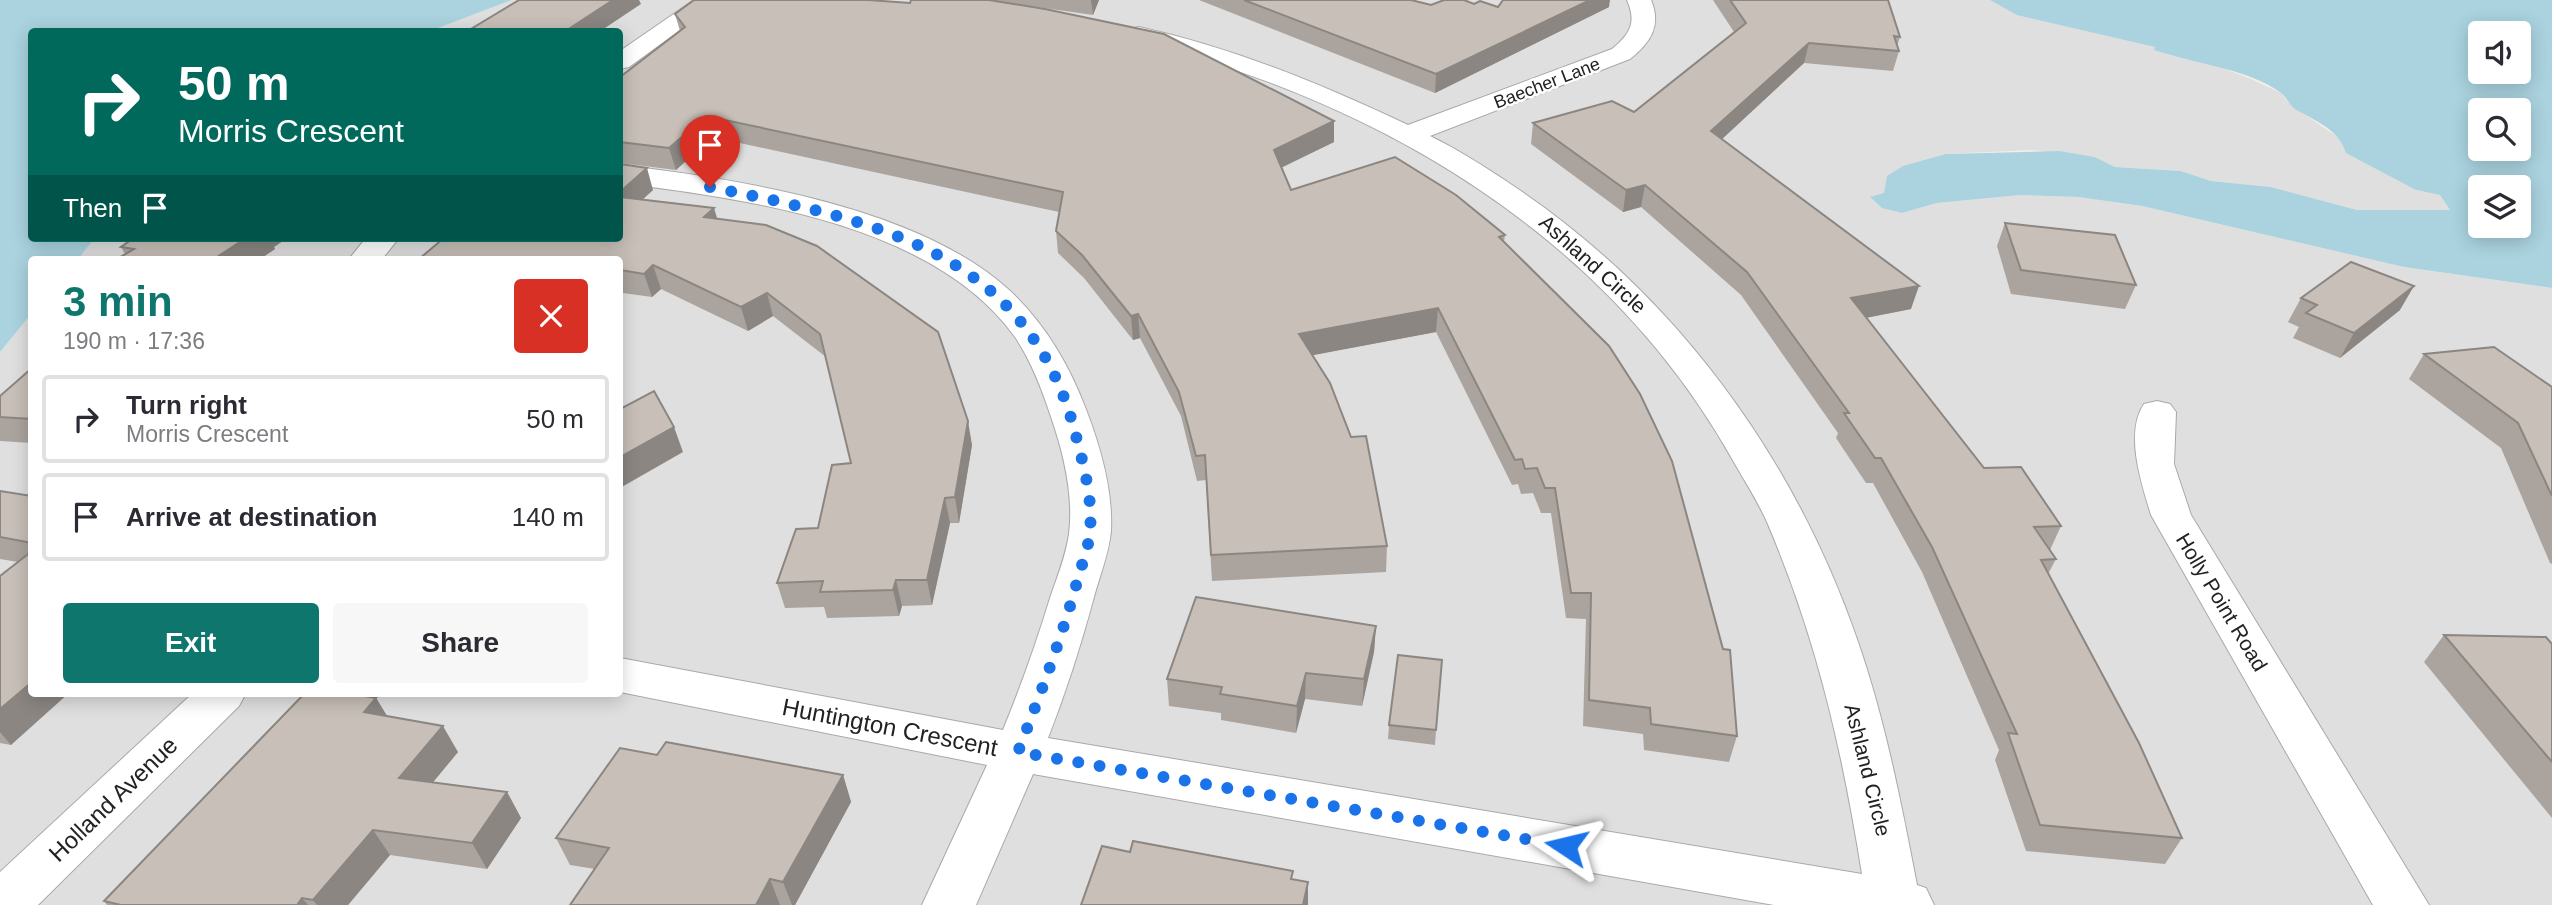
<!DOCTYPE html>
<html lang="en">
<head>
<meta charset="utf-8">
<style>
  :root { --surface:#fff; --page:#f7f7f7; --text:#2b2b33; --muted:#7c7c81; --line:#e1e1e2; --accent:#0f766e }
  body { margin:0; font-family:Arial,sans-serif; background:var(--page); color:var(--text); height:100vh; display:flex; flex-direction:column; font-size:26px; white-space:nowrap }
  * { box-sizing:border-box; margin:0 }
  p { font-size:23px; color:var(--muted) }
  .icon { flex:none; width:38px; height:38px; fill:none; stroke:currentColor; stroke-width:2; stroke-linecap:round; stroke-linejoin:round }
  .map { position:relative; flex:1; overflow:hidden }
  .sheet { position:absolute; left:28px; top:256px; width:595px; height:441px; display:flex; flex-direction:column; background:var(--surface); border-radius:7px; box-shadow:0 4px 18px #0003 }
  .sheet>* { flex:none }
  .guide { position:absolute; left:28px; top:28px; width:595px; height:214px; border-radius:7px; box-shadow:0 4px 18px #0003; background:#00695c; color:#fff; overflow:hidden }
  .tools { position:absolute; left:2468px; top:21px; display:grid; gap:14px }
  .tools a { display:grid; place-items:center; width:63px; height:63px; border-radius:7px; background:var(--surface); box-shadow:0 4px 18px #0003; font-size:35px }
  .pin { position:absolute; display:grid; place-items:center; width:60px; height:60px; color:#fff; margin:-72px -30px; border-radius:50% 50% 50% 0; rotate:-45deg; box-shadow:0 0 7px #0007 }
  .pin .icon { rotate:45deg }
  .me { position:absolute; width:77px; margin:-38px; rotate:280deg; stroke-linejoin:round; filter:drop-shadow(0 0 5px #0008) }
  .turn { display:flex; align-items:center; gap:24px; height:147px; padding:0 35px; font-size:32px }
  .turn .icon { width:91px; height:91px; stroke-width:2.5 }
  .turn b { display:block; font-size:49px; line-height:60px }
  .then { display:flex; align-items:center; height:66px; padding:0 35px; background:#0003; gap:14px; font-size:26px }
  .round { display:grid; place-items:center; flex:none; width:74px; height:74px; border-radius:7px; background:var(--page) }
  .head { display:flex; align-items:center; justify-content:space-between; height:119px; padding:0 35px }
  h1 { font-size:42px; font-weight:800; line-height:52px; color:var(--accent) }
  .primary-button { display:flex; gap:14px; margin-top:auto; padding:14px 35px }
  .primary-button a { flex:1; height:80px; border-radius:7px; background:var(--accent); color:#fff; font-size:28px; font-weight:800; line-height:80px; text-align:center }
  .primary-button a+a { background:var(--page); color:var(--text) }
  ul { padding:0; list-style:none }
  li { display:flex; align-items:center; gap:21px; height:88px; margin:0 14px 10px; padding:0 21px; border:4px solid var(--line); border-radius:7px }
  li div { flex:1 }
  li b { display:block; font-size:26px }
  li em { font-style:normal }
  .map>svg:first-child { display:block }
  .residential { fill:#e0dfdf }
  .water { fill:#aad3df; fill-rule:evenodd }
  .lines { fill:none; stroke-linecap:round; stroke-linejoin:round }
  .minor-casing { stroke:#a9a9a9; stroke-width:2 }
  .minor { fill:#fff; fill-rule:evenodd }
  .wall { fill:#aba49e }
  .shaded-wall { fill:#8b8681 }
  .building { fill:#c7bfb8; stroke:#8b8681; stroke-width:2 }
  .route { stroke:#1a73e8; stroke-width:12; stroke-dasharray:0 21.6 }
  .labels { text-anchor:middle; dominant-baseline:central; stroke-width:5; stroke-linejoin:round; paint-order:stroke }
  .far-street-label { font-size:18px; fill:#222; stroke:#fff }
  .street-label { font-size:21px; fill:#222; stroke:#fff }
  .near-street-label { font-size:24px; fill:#222; stroke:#fff }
</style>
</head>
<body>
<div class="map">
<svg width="2552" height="905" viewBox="0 0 2552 905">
  <rect width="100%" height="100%" fill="#f2efe9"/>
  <polygon class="residential" points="512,0 1990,0 2156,47 2154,49 2172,56 2212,64 2251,79 2281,93 2292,106 2416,190 2440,195 2450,210 2357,210 2271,187 2211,181 2181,171 2115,167 2095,157 2031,150 1946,154 1902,213 1937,203 2020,195 2078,197 2142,206 2404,267 2552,288 2552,905 0,905 0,352 31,314 32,693 620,693 620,259 78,259 95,238 620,238 620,32 430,31"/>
  <g class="water">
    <polygon points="0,0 512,0 430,31 32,32 32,238 95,238 78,259 32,259 31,314 0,352"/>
    <path d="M1990,0H2552V288L2404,267L2142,206L2078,197L2020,195L1937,203L1902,213L1882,208L1870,197L1884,193L1887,176L1903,166L1946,154L2059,151L2095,157L2115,167L2181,171L2211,181L2271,187L2357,210H2450L2440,195L2416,190L2346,153C2339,129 2315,121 2295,109C2289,105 2287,97 2281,93C2250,69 2191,63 2154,50L2155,47L2017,15ZM2480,33H2518V72H2480ZM2480,110H2518V149H2480ZM2480,187H2518V226H2480Z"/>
  </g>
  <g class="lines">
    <defs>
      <g id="minor">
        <polygon points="694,0 721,0 629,67 620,69 620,51"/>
        <path d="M1627,0H1651C1662,26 1650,43 1630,59L1430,136C1459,150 1485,167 1512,185C1674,293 1793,455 1857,639C1885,719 1901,802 1917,885L1926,888L1934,905H1774L1033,774L976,905H922L987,765L620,692V658L1003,730C1021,686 1037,641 1051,595C1058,575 1066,555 1069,534C1074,494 1063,451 1050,414C1041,387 1031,361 1015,337C934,224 748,199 620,183V165C739,179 917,207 1008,289C1045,323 1070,366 1087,412C1101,449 1113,491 1111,531C1109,553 1100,575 1094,597C1081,645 1066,692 1048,738L1862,874C1842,749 1817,639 1767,522C1758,502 1746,483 1735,464C1608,235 1379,101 1130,39L1127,34L1130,29L1139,27C1234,48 1321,84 1408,125L1612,49C1630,34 1637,23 1627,0Z"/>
        <polygon points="366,238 399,238 382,259 349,259"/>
        <path d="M2157,401L2170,404L2176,412L2174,464L2191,515L2429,905H2373L2151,515C2142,485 2124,433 2144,404Z"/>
        <polygon points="193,693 246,693 239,706 38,905 0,905 0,872"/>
      </g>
    </defs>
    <use href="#minor" class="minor-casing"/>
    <use href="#minor" class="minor"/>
  </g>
  <g class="wall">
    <polygon points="911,0 1099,0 1093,15 1009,3 1334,121 1334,142 1281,168 1291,190 1505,235 1504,242 1737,736 1729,762 1644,750 1643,734 1583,726 1586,619 1566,618 1551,513 1541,513 1533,493 1521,494 1518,484 1512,485 1436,332 1312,355 1387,546 1386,572 1212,581 1206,480 1197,481 1181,416 1140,338 1133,340 1084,278 1058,253 1056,231 1059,212 712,137 676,170 620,163 620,77 680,31 675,14 910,3"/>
    <polygon points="1199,0 1411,0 1431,5 1474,4 1498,7 1609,7 1435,93"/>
    <polygon points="1713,0 1888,0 1900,37 1897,46 1899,51 1893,71 1804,63 1722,139 1911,309 1866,318 1984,468 2061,526 2050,550 2056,559 2048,574 2182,838 2165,864 2026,851 1995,760 1999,750 1922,572 1873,483 1866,483 1836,438 1838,433 1741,295 1641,207 1623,212 1531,144 1533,123 1634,112 1734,32"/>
    <polygon points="620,164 653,190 643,199 717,219 972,445 959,523 950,523 932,605 902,606 899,616 827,618 824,607 785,608 777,583 818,528 851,463 826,357 773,316 748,331 661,289 652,297 623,293 620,296"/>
    <polygon points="2005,223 2136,285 2125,309 2011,294 1997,246"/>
    <polygon points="134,238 287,238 274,247 275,249 260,259 117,259 125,254 121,247"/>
    <polygon points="2301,298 2400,310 2340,358 2293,338 2299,327 2288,322"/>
    <polygon points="2424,354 2552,387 2552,564 2550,563 2501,448 2409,379"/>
    <polygon points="32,368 32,443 0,441 0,396"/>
    <polygon points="0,491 32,496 32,693 11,745 0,743 0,576 18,562 0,559"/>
    <polygon points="1376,626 1374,652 1362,706 1305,699 1296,733 1221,720 1221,713 1169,706 1167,679"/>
    <polygon points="2444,635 2552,644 2552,818 2424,662"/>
    <polygon points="376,698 387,716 458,752 433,782 507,792 521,818 487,869 390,855 348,905 107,905 104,901"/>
    <polygon points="1389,725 1436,730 1435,745 1388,739"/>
    <polygon points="657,755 843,775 851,802 795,905 570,905 595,869 570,865 556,838"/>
  </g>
  <g class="shaded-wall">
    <polygon points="613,0 639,0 641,4 599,32 564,32"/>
    <polygon points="1091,0 1099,0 1093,15"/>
    <polygon points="1590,0 1610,0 1609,7 1435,93 1436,74"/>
    <polygon points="1809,43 1804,63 1707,153 1711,131"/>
    <polygon points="706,116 712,137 676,170 669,148"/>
    <polygon points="1334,121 1334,142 1274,171 1274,150"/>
    <polygon points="647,168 653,190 622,218 620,209 620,192"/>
    <polygon points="1645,185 1641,207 1623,212 1626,190"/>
    <polygon points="714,208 721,231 704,217"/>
    <polygon points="246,238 287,238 274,247 275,249 260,259 214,259"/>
    <polygon points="653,265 661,289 652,297 644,274"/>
    <polygon points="620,283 623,293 620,296"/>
    <polygon points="1919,286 1911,309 1844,322 1851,298"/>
    <polygon points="2414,286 2400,310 2340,358 2354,333"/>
    <polygon points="767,293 773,316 748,331 741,307"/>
    <polygon points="1438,308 1436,332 1298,358 1299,334"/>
    <polygon points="1138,314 1140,338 1133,340 1131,316"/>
    <polygon points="968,421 972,445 959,523 955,497"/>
    <polygon points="674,427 683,452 620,488 620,457"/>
    <polygon points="945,498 950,523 932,605 927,580"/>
    <polygon points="896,580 902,606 899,616 893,590"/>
    <polygon points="1376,626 1374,652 1362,706 1364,679"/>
    <polygon points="1306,673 1305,699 1296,733 1297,706"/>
    <polygon points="32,682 32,693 69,693 11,745 0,732 0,709"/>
    <polygon points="376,698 392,724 364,712"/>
    <polygon points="443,726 458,752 415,804 399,778"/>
    <polygon points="843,775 851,802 795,905 792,905 783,882"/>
    <polygon points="507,792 521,818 487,869 472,843"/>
    <polygon points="373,830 390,855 348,905 317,905 313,900"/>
    <polygon points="770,879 780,905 756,905"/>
    <polygon points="1308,882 1308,905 1303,905"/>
    <polygon points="302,898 308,905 297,905"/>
  </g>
  <g class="building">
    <polygon points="519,0 613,0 564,32 466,32"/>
    <polygon points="694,0 868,0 910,3 911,0 989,0 1045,9 1164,34 1334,121 1274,150 1291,190 1395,157 1456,195 1505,235 1499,237 1609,346 1640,394 1672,461 1723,649 1730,650 1737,736 1651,724 1650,708 1589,700 1591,593 1571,593 1555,488 1545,488 1537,468 1525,469 1522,459 1515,460 1438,308 1299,334 1330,383 1351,437 1366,436 1387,546 1211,555 1205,455 1196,456 1179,392 1138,314 1131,316 1082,255 1056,231 1063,192 706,116 669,148 620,142 620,77 685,27 675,14"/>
    <polygon points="1244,0 1411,0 1431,5 1444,0 1464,0 1474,4 1480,1 1498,7 1503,0 1590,0 1436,74"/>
    <polygon points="1730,0 1888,0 1900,37 1894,36 1899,51 1809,43 1711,131 1919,286 1851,298 1984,468 2021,467 2061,526 2034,527 2056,559 2041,560 2139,743 2182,838 2040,825 2008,733 2017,734 1932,547 1881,458 1875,458 1844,413 1849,413 1747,272 1645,185 1626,190 1533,123 1612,101 1634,112 1746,23"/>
    <polygon points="620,164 647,168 620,192"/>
    <polygon points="620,197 714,208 704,217 766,225 817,246 938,332 968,421 955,497 945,498 927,580 896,580 893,590 820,592 823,581 777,583 796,529 818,528 832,465 851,463 820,334 767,293 741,307 653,265 644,274 620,270 620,259 419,259 444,238 620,238"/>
    <polygon points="2005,223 2115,235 2136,285 2021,270"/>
    <polygon points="134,238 246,238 214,259 117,259 134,249 121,247"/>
    <polygon points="2351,262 2414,286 2354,333 2306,313 2317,305 2301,298"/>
    <polygon points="2494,347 2552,387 2552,496 2518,423 2424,354"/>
    <polygon points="32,368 32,419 0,417 0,396"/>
    <polygon points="654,391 674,427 620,457 620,409"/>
    <polygon points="0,491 32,496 32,543 0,537"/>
    <polygon points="32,551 32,682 0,709 0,576"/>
    <polygon points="1196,597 1376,626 1364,679 1306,673 1297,706 1220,694 1222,687 1167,679"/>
    <polygon points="2444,635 2546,637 2552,644 2552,762"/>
    <polygon points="1398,655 1442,660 1436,730 1389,725"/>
    <polygon points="305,693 348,693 376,698 364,712 443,726 399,778 507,792 472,843 373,830 313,900 302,898 297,905 121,905 104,901"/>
    <polygon points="666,742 843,775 783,882 770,879 756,905 570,905 609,848 556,838 620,748 657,755"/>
    <polygon points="1133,841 1293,871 1291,879 1308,882 1303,905 1081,905 1102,846 1130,852"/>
  </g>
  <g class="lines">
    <path class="route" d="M710,187C870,220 1027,249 1075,432C1083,463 1093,498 1090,531C1089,547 1081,566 1077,582C1061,640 1040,695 1018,752L1566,846"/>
  </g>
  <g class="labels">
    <g class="far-street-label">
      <text transform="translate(1547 83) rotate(-21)">Baecher Lane</text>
    </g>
    <g class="street-label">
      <text transform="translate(1593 264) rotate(42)">Ashland Circle</text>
      <text transform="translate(2222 602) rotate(59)">Holly Point Road</text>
      <text transform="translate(1868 770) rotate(76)">Ashland Circle</text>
    </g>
    <g class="near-street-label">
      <text transform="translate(890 727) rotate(11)">Huntington Crescent</text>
      <text transform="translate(113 799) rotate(-44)">Holland Avenue</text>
    </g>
  </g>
</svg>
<div class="tools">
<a><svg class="icon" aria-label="sound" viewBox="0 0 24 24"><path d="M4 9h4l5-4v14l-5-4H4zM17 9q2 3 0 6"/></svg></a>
<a><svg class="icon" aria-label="search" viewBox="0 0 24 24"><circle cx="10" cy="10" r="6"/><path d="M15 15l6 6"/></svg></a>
<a><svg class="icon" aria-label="layers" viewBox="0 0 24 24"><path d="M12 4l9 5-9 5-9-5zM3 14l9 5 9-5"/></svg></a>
</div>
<div class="pin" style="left:710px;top:187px;background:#d93025"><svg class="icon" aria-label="arrive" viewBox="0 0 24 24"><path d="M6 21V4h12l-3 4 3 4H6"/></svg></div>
<svg class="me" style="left:1566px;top:846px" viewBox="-20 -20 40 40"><path d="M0-17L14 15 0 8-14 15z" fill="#1a73e8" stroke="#fff" stroke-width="4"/></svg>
<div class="guide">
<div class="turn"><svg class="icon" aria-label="right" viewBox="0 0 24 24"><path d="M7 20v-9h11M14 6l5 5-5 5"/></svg><div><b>50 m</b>Morris Crescent</div></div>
<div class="then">Then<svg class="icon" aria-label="arrive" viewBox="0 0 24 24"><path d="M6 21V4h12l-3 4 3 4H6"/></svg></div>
</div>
<section class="sheet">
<div class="head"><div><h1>3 min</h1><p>190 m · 17:36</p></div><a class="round" style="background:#d93025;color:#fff"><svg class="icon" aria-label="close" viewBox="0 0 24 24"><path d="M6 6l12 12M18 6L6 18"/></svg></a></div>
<ul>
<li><svg class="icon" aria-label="right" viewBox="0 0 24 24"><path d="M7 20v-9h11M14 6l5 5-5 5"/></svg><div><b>Turn right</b><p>Morris Crescent</p></div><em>50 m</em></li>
<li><svg class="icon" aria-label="arrive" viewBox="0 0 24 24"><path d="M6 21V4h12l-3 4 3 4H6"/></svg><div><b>Arrive at destination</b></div><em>140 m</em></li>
</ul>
<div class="primary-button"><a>Exit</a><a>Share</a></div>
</section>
</div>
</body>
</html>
